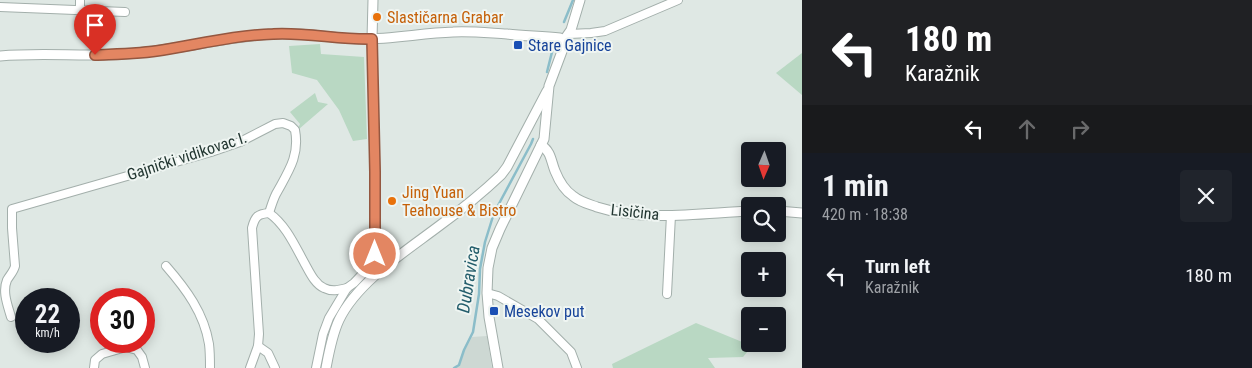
<!DOCTYPE html>
<html lang="en">
<head>
<meta charset="utf-8">
<style>
  :root { --surface:#171b24; --page:#20242c; --text:#f1f3f6; --muted:#9ea1a6 }
  body { margin:0; font-family:"Roboto Condensed",sans-serif; background:var(--page); color:var(--text); height:100vh; display:flex; flex-direction:column; font-size:19px; white-space:nowrap }
  * { box-sizing:border-box; margin:0 }
  p { font-size:16px; color:var(--muted) }
  .icon { flex:none; width:28px; height:28px; fill:none; stroke:currentColor; stroke-width:2; stroke-linecap:round; stroke-linejoin:round }
  .map { position:relative; flex:1; overflow:hidden }
  .details { display:flex; flex-direction:column; background:var(--surface); width:450px }
  .details>* { flex:none }
  .guide { background:#202124; color:#fff; overflow:hidden }
  .needle { width:32px; rotate:182deg }
  .fabs { position:absolute; left:741px; top:142px; display:grid; gap:10px }
  .fabs a { display:grid; place-items:center; width:45px; height:45px; border-radius:5px; background:var(--surface); box-shadow:0 2px 12px #0003; font-size:25px }
  .speed { position:absolute; left:15px; top:288px; display:flex; gap:10px; font-size:25px; font-weight:700; text-align:center }
  .speed>* { display:grid; place-content:center; width:65px; height:65px; border-radius:50%; background:var(--surface); box-shadow:0 2px 12px #0003; line-height:1 }
  .speed small { font-size:12px; font-weight:400 }
  .speed .limit { border:8px solid #d22; background:#fff; color:#111 }
  .pin { position:absolute; display:grid; place-items:center; width:42px; height:42px; color:#fff; margin:-51px -21px; border-radius:50% 50% 50% 0; rotate:-45deg; box-shadow:0 0 5px #0007 }
  .pin .icon { rotate:45deg }
  .me { position:absolute; width:55px; margin:-28px; rotate:0deg; stroke-linejoin:round; filter:drop-shadow(0 0 4px #0008) }
  .turn { display:flex; align-items:center; gap:18px; height:105px; padding:0 20px; font-size:22px }
  .turn .icon { width:65px; height:65px; stroke-width:2.5 }
  .turn b { display:block; font-size:35px; line-height:42px }
  .lanes { display:flex; align-items:center; height:48px; padding:0 20px; background:#0003; justify-content:center; gap:25px; direction:ltr }
  .lanes .off { opacity:.35 }
  .round { display:grid; place-items:center; flex:none; width:52px; height:52px; border-radius:5px; background:var(--page) }
  .overview { display:flex; align-items:center; justify-content:space-between; height:85px; padding:0 20px }
  h1 { font-size:30px; font-weight:700; line-height:38px }
  ul { padding:0; list-style:none }
  li { display:flex; align-items:center; gap:15px; height:75px; padding:0 20px }
  li div { flex:1 }
  li b { display:block; font-size:19px }
  li em { font-style:normal }
  main { display:flex; flex:1; min-height:0 }
  .map>svg:first-child { display:block }
  .built { fill:#cdd8d3 }
  .green { fill:#b9d8c3 }
  .lines { fill:none; stroke-linecap:round; stroke-linejoin:round }
  .stream { stroke:#8bbdc9; stroke-width:2.5 }
  .minor-casing { stroke:#a3afab; stroke-width:10 }
  .tertiary-casing { stroke:#a3afab; stroke-width:11 }
  .minor { stroke:#fff; stroke-width:8 }
  .tertiary { stroke:#fff; stroke-width:9 }
  .route-casing { stroke:#945740; stroke-width:12 }
  .route { stroke:#e38662; stroke-width:9 }
  .food-dot { fill:#e8710a; stroke:#eff5f2; stroke-width:2 }
  .transit-dot { fill:#1a4fb4; stroke:#eff5f2; stroke-width:2 }
  .labels { text-anchor:middle; dominant-baseline:central; stroke-width:4; stroke-linejoin:round; paint-order:stroke }
  .food-label { font-size:16px; fill:#c56008; stroke:#eff5f2; text-anchor:start }
  .transit-label { font-size:16px; fill:#164399; stroke:#eff5f2; text-anchor:start }
  .street-label { font-size:16px; fill:#223631; stroke:#eff5f2 }
  .water-label { font-size:18px; font-style:italic; fill:#235d6b; stroke:#eff5f2 }
</style>
</head>
<body>
<main>
<div class="map">
<svg width="802" height="368" viewBox="0 0 802 368">
  <rect width="100%" height="100%" fill="#dfe8e4"/>
  <polygon class="built" points="487,336 492,368 456,368 460,365 465,350 472,337"/>
  <g class="green">
    <polygon points="320,44 321,54 364,57 367,139 353,141 339,110 317,80 292,73 289,46"/>
    <polygon points="802,53 802,95 776,73"/>
    <polygon points="315,93 318,102 328,104 299,129 298,128 300,124 290,112"/>
    <polygon points="696,323 752,346 743,357 708,358 715,368 613,368 612,364"/>
  </g>
  <g class="lines">
    <g class="stream">
      <polyline points="564,22 573,0"/>
      <polyline points="547,72 553,48"/>
      <polyline points="454,368 459,365 464,350 473,332 479,294 480,269 485,242 494,213 531,144 533,139"/>
    </g>
    <defs>
      <g id="minor">
        <polyline points="0,7 125,12"/>
        <polyline points="80,11 80,0"/>
        <polyline points="569,34 591,33 605,31 678,0"/>
        <path d="M269,213C286,225 295,246 305,264C310,273 315,284 324,288C332,292 339,290 347,288"/>
        <path d="M166,266C186,289 204,313 209,344C210,352 210,360 210,368"/>
        <polyline points="487,293 498,296 538,319 571,352 577,368"/>
        <polyline points="667,294 671,215"/>
        <path d="M11,317C8,306 2,292 7,280C10,275 14,271 15,266L12,228V209L211,152L240,142L275,124L283,123L291,126L295,130C300,156 288,172 276,194C273,200 271,207 269,213"/>
        <polyline points="258,346 268,353 275,368"/>
        <polyline points="94,368 95,360 102,354 126,347 137,350 142,357 145,368"/>
        <path d="M250,368L258,346L259,334L252,228C255,216 258,214 269,213"/>
        <polyline points="316,368 323,334 329,318 347,288 354,283 371,265 375,254 376,194 372,39"/>
      </g>
      <g id="tertiary">
        <polyline points="372,39 373,0"/>
        <path d="M0,56C42,52 84,57 125,54C175,51 222,37 272,34C302,31 332,39 363,39C393,39 423,33 453,32C471,31 489,33 507,34C524,36 542,36 560,38L564,40"/>
        <path d="M541,145C551,151 551,161 555,171C559,181 564,190 573,196C580,202 589,204 597,207C643,222 702,213 750,211"/>
        <polyline points="778,211 802,213"/>
        <path d="M326,368C329,352 332,335 339,320C357,282 406,251 439,226C461,210 482,193 501,175L507,167L547,91"/>
        <polyline points="498,368 489,317 487,293 488,268 492,248 500,229 544,139 549,86 564,46 564,40 571,30 580,0"/>
      </g>
    </defs>
    <use href="#minor" class="minor-casing"/>
    <use href="#tertiary" class="tertiary-casing"/>
    <use href="#minor" class="minor"/>
    <use href="#tertiary" class="tertiary"/>
  </g>
  <g class="lines">
    <defs>
      <path id="route" d="M95,55C118,54 140,54 163,50C200,44 236,35 273,34C306,32 339,40 372,39L375,172V254"/>
    </defs>
    <use href="#route" class="route-casing"/>
    <use href="#route" class="route"/>
  </g>
  <g class="food-dot">
    <circle cx="377" cy="17" r="5"/>
    <circle cx="392" cy="201" r="5"/>
  </g>
  <g class="transit-dot">
    <rect x="513" y="40" width="10" height="10" rx="2.5"/>
    <rect x="489" y="306" width="10" height="10" rx="2.5"/>
  </g>
  <g class="labels">
    <g class="food-label">
      <text x="387" y="17">Slastičarna Grabar</text>
      <text x="402" y="192">Jing Yuan<tspan x="402" dy="18">Teahouse &amp; Bistro</tspan></text>
    </g>
    <g class="transit-label">
      <text x="528" y="45">Stare Gajnice</text>
      <text x="504" y="311">Mesekov put</text>
    </g>
    <g class="street-label">
      <text transform="translate(187 156) rotate(-18)">Gajnički vidikovac I.</text>
      <text transform="translate(635 212) rotate(6)">Lisičina</text>
    </g>
    <g class="water-label">
      <text transform="translate(468 279) rotate(-81)">Dubravica</text>
    </g>
  </g>
</svg>
<div class="fabs">
<a><svg class="needle" viewBox="-14 -14 28 28"><path d="M0-13l5 13h-10z" fill="#e53935"/><path d="M0 13l5-13h-10z" fill="#9ea1a6"/></svg></a>
<a><svg class="icon" aria-label="search" viewBox="0 0 24 24"><circle cx="10" cy="10" r="6"/><path d="M15 15l6 6"/></svg></a>
<a>+</a>
<a>−</a>
</div>
<div class="speed"><div>22<small>km/h</small></div><div class="limit">30</div></div>
<div class="pin" style="left:95px;top:55px;background:#d93025"><svg class="icon" aria-label="arrive" viewBox="0 0 24 24"><path d="M6 21V4h12l-3 4 3 4H6"/></svg></div>
<svg class="me" style="left:375px;top:254px" viewBox="-20 -20 40 40"><circle r="17" fill="#e38662" stroke="#fff" stroke-width="3"/><path d="M0-11L8 9 0 5-8 9z" fill="#fff"/></svg>
</div>
<section class="details">
<div class="guide">
<div class="turn"><svg class="icon" aria-label="left" viewBox="0 0 24 24"><path d="M17 20v-9H6M10 6l-5 5 5 5"/></svg><div><b>180 m</b>Karažnik</div></div>
<div class="lanes"><svg class="icon" aria-label="left" viewBox="0 0 24 24"><path d="M17 20v-9H6M10 6l-5 5 5 5"/></svg><svg class="icon off" aria-label="ahead" viewBox="0 0 24 24"><path d="M12 20V5M6 11l6-6 6 6"/></svg><svg class="icon off" aria-label="right" viewBox="0 0 24 24"><path d="M7 20v-9h11M14 6l5 5-5 5"/></svg></div>
</div>
<div class="overview"><div><h1>1 min</h1><p>420 m · 18:38</p></div><a class="round"><svg class="icon" aria-label="close" viewBox="0 0 24 24"><path d="M6 6l12 12M18 6L6 18"/></svg></a></div>
<ul>
<li><svg class="icon" aria-label="left" viewBox="0 0 24 24"><path d="M17 20v-9H6M10 6l-5 5 5 5"/></svg><div><b>Turn left</b><p>Karažnik</p></div><em>180 m</em></li>
</ul>
</section>
</main>
</body>
</html>
